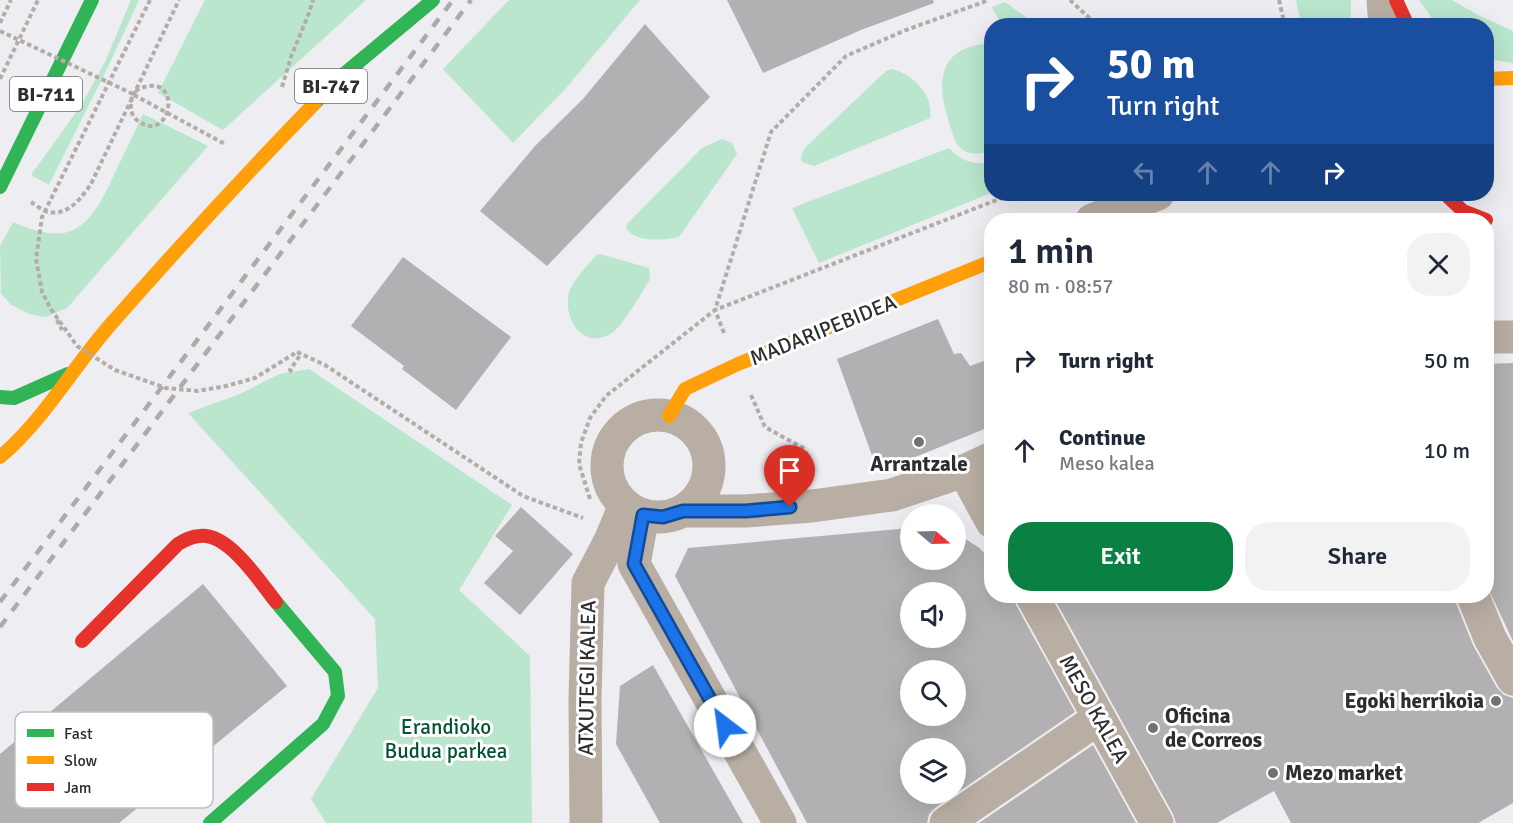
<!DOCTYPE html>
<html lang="en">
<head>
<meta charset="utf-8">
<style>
  :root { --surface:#fff; --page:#f2f2f3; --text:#1f2937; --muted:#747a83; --accent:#0b8043 }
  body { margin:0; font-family:Signika,sans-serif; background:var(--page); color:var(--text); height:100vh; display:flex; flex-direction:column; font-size:22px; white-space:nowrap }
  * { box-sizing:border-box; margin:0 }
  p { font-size:20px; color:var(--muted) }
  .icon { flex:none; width:33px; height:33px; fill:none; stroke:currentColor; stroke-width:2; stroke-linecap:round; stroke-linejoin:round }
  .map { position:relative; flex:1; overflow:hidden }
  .side { position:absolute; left:984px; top:213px; width:510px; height:390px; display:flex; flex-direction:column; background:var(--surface); border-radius:24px; box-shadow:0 6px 24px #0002 }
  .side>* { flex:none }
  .banner { position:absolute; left:984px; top:18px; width:510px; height:183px; border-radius:24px; box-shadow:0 6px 24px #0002; background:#1a4fa0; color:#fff; overflow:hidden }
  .needle { width:39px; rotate:109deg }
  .controls { position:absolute; left:900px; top:504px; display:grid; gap:12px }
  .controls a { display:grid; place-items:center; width:66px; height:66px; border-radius:50%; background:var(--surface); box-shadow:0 6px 24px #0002; font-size:30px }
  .pin { position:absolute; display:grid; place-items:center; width:51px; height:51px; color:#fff; margin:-62px -26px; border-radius:50% 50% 50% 0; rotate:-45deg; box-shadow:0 0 6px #0007 }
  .pin .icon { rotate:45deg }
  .me { position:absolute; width:66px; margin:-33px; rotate:330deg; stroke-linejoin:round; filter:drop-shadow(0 0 4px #0008) }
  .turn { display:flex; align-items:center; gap:21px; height:126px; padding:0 24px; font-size:27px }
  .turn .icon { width:78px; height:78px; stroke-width:2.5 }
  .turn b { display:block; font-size:42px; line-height:51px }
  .lanes { display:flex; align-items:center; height:57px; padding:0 24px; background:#0003; justify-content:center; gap:30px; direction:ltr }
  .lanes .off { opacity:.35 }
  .round { display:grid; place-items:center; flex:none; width:63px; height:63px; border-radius:24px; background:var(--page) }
  .summary { display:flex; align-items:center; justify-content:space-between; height:102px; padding:0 24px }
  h1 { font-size:36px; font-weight:600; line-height:45px }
  .primary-button { display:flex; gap:12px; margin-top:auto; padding:12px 24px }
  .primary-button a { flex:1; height:69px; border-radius:24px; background:var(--accent); color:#fff; font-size:24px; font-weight:600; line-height:69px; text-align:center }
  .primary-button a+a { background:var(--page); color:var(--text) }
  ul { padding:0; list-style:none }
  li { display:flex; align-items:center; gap:18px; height:90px; padding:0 24px }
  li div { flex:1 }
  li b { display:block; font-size:22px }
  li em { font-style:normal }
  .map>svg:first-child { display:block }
  .green { fill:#b9e6cd }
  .building { fill:#b2b0b3; fill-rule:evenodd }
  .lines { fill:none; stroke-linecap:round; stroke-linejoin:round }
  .path { stroke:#b4ada7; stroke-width:4; stroke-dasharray:4.5 3; stroke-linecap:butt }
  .street { stroke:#b9aea3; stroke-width:33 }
  .fast { stroke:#30b455; stroke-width:14 }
  .slow { stroke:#ff9f0a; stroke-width:14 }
  .jam { stroke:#e5322d; stroke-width:14 }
  .rail { stroke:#b0aaa6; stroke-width:4.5; stroke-dasharray:10 10; stroke-linecap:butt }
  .path-bridge { stroke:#b4ada7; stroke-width:4; stroke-dasharray:4.5 3; stroke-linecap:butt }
  .route-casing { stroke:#114b97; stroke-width:15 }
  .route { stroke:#1a73e8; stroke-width:10 }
  .poi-dot { fill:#717175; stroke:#fff; stroke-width:2 }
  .labels { text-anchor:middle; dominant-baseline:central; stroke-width:6; stroke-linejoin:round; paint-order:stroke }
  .shield { fill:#fff; stroke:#6d6d6f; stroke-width:1.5 }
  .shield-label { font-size:20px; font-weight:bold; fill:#2e2e31 }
  .street-label { font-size:21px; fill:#2e2e31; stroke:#fff }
  .poi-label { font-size:21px; font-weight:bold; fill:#2e2e31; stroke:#fff; text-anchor:start }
  .park-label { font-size:21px; fill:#02532f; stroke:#fff }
  .key { fill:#fff; stroke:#c0c0c1; stroke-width:1.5 }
  .key-label { font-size:16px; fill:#2e2e31 }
</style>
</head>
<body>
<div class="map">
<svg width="1513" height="823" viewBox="0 0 1513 823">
  <rect width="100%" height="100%" fill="#ededf2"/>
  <g class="green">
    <polygon points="131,0 139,0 107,69 49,185 31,175 82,104 105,62"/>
    <polygon points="205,0 366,0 223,130 158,93"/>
    <polygon points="509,0 640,0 567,87 513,143 443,69"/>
    <polygon points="1296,0 1351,0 1351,25 1301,25"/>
    <polygon points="1419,0 1452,0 1478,15 1513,31 1513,63 1487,59 1486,26 1437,25"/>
    <path d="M1005,2L1037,25C1010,26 1004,33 992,7Z"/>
    <path d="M991,43V151C978,156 961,155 955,140C938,94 928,48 991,43Z"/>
    <path d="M892,69C912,73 935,97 930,118L814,166L802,162C799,155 804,150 808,145L886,71Z"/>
    <path d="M143,114L208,146L67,308L46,317L29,314L10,304L1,293L0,246L13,222C71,248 89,229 113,177C123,156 133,135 143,114Z"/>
    <path d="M722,139L732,143L737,154L679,237C664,240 635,243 626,228L628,223L702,148Z"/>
    <path d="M949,148C960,160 975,167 991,161V193L819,263L792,208Z"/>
    <path d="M600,254L649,268L650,279C642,292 624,324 613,332C587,351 565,324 568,298C570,282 587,267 596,255Z"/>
    <polygon points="309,369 512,505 459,590 530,656 532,823 326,823 311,799 378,688 375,619 188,413 240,394 279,374"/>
  </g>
  <g class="building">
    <polygon points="727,0 933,0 934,3 861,30 763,73"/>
    <polygon points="645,24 710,97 547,266 480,211 535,146 583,99"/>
    <polygon points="403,257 511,337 456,410 402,369 404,366 351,326"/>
    <polygon points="938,319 954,354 961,353 970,366 992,358 992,426 878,472 837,359"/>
    <polygon points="1513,363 1513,641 1486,584 1486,364"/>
    <polygon points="521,507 573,554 520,615 484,583 513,551 495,536"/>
    <path d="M910,528V560H956V533L978,547L992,560V596H1013L1016,605L1075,712L935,808L929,814L927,823H807L675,576L688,548ZM910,592H956V638H910ZM910,670H956V716H910ZM910,748H956V794H910Z"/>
    <polygon points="203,584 287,686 119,823 0,823 0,754"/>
    <polygon points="1053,596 1455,596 1456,603 1473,645 1497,688 1504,695 1513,698 1513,803 1478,823 1291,823 1274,791 1217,823 1176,823 1173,814"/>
    <polygon points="653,665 743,823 660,823 616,744 620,686"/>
    <polygon points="1093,745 1136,823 979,823"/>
  </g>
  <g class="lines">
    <g class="path">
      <polyline points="1070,0 1098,26"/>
      <polyline points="1279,0 1285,26"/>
      <polyline points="0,23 11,0"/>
      <polyline points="0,79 38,0"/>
      <polyline points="282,87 291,57 309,13 313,0"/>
      <polyline points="134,95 225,144"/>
      <path d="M31,202C36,205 43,211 48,212C69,216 81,198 91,184L179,0"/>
      <polyline points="57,320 62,330"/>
      <polyline points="724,333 715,310 1012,194"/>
      <polyline points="297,352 325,365 523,496 583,518"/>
      <polyline points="292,372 290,370 301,354"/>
      <polyline points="751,395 765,427 805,449 808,472"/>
      <polyline points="590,499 579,464 581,443 590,418 606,396 715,310 771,132 846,56 906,30 989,0"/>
    </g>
    <g class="street">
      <polyline points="1383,0 1385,26"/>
      <polyline points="1092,220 1158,194"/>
      <polyline points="1486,337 1513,337"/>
      <circle cx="658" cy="466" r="51"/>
      <polyline points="964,471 992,522"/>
      <polyline points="683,511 746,511 812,506 892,495 964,471 992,458"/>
      <polyline points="643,515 634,564 780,823"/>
      <polyline points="1032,596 1157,823"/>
      <polyline points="1473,596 1490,638 1513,679"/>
      <polyline points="586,823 585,700 588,583 610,541 625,505"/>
      <polyline points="946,823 1099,718"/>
    </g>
    <g class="fast">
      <polyline points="315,103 337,80 433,0"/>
      <polyline points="0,187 92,0"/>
      <polyline points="0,397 14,398 68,374"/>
      <polyline points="210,823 323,724 338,696 335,672 276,602"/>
    </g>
    <g class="slow">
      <polyline points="1486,79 1513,78"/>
      <polyline points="669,416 685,389 738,364 992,261"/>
      <path d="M0,457C44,420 73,367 111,324C177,249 245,175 315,103"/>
    </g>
    <g class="jam">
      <polyline points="1396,0 1408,26"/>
      <polyline points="1445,194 1463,211 1486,220"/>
      <path d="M82,641L178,544C185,540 192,536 200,536C229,533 260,582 276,602"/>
    </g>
    <g class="rail">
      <polyline points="0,602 453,0"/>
      <polyline points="0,627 471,0"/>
    </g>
    <g class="path-bridge">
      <polyline points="150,0 42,217 36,259 42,292 51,309 77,346 115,370 166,388 198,391 226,386 255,378 297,352"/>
      <path d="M0,31L133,94C130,104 129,114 138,121C173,146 184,67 137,90L134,95"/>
    </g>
  </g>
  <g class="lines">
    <defs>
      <polyline id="route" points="725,726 634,564 643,515 663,517 683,511 746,511 790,507"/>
    </defs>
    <use href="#route" class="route-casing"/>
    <use href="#route" class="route"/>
  </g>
  <g class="poi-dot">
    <circle cx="919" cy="442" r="6"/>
    <circle cx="1496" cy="701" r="6"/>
    <circle cx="1153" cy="728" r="6"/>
    <circle cx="1273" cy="773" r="6"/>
  </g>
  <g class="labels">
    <g class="shield">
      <rect x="295" y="69" width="72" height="34" rx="4.5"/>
      <rect x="10" y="77" width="72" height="34" rx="4.5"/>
    </g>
    <g class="shield-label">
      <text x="331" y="86">BI-747</text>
      <text x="46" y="94">BI-711</text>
    </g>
    <g class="street-label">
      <text transform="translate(823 330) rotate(-22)">MADARIPEBIDEA</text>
      <text transform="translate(587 678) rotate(-89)">ATXUTEGI KALEA</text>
      <text transform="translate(1094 709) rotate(61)">MESO KALEA</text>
    </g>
    <g class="poi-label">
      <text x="919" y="464" text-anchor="middle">Arrantzale</text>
      <text x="1484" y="701" text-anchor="end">Egoki herrikoia</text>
      <text x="1165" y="716">Oficina<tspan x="1165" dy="24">de Correos</tspan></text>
      <text x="1285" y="773">Mezo market</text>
    </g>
    <g class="park-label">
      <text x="446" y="727">Erandioko<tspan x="446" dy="24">Budua parkea</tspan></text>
    </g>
  </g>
  <rect x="15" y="712" width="198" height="96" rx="9" class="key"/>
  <rect x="27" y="729" width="27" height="8" fill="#30b455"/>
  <rect x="27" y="756" width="27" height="8" fill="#ff9f0a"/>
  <rect x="27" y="783" width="27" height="8" fill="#e5322d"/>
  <g class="key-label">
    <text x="64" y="739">Fast</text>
    <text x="64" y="766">Slow</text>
    <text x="64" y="793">Jam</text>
  </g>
</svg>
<div class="controls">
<a><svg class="needle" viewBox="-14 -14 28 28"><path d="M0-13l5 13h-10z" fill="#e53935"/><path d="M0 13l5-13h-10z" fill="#747a83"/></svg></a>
<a><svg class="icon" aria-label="sound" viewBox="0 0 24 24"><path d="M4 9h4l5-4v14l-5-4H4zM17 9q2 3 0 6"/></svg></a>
<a><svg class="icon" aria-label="search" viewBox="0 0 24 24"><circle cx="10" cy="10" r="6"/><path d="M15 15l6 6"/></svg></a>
<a><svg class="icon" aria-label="layers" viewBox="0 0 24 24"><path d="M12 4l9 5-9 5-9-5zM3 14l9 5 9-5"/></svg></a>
</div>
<div class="pin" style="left:790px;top:507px;background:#d93025"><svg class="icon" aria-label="arrive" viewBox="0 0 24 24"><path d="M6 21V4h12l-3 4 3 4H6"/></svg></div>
<svg class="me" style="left:725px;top:726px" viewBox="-20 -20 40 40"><circle r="19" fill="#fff"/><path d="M0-13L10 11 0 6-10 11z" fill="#1a73e8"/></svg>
<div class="banner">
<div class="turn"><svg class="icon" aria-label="right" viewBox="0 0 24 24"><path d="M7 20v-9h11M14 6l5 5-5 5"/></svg><div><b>50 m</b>Turn right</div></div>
<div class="lanes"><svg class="icon off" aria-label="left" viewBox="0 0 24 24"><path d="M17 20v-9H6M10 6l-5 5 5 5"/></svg><svg class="icon off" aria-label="ahead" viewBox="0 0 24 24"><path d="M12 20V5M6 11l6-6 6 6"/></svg><svg class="icon off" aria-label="ahead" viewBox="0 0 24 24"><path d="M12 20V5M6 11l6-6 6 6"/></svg><svg class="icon" aria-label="right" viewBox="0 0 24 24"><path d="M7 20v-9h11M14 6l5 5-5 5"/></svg></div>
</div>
<section class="side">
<div class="summary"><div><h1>1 min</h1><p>80 m · 08:57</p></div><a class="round"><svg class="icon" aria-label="close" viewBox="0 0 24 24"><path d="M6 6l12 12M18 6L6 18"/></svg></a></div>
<ul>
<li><svg class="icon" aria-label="right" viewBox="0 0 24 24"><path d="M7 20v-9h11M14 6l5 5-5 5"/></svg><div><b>Turn right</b></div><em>50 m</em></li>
<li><svg class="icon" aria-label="ahead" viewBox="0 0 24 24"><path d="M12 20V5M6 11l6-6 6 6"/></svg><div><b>Continue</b><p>Meso kalea</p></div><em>10 m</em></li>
</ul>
<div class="primary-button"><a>Exit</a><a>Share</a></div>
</section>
</div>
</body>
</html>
